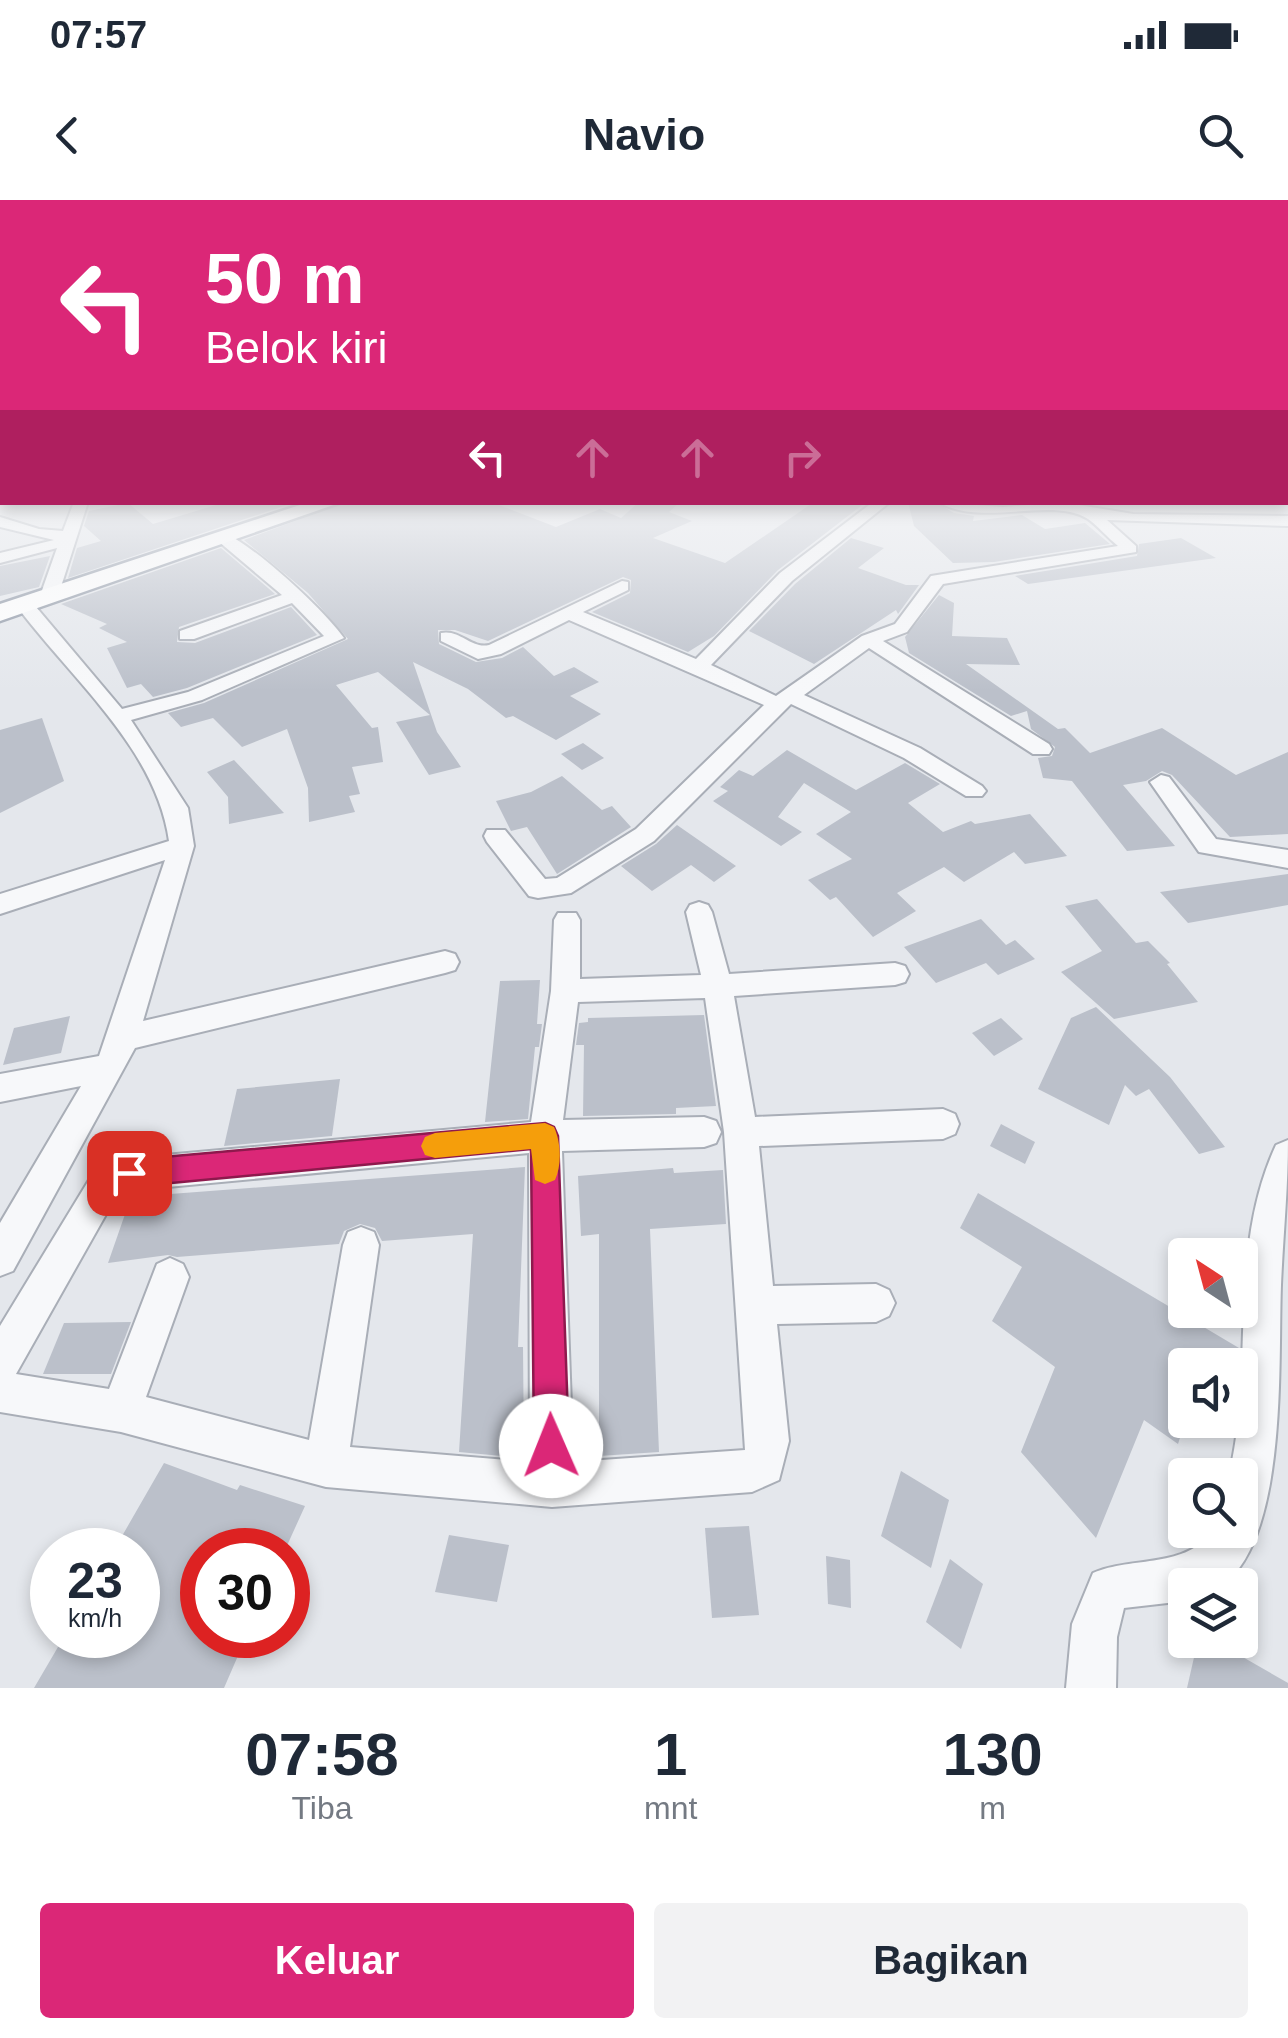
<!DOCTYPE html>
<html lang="id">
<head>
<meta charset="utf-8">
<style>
  :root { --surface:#fff; --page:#f2f2f3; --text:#1f2937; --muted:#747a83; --accent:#db2777 }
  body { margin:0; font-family:Arial,sans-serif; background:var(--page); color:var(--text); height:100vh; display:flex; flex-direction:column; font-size:38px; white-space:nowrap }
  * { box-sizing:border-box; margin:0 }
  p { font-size:32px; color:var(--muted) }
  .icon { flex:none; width:55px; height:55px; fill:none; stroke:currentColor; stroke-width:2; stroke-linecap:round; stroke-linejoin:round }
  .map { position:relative; height:1488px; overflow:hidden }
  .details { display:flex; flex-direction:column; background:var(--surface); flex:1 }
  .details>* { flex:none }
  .guide { position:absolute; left:0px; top:0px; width:1290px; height:305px; box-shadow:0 5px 15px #0003; background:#db2777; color:#fff; overflow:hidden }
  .needle { width:65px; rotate:324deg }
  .tools { position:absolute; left:1168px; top:1038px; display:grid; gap:20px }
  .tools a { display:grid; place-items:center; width:90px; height:90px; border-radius:10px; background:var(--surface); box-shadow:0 5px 15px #0003; font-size:50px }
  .speed { position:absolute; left:30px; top:1328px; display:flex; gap:20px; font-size:50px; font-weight:700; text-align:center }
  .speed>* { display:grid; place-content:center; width:130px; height:130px; border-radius:50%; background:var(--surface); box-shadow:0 5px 15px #0003; line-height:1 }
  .speed small { font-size:25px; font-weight:400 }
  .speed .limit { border:15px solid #d22; background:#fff; color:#111 }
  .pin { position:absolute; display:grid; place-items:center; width:85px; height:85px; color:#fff; margin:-42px; border-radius:20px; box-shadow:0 5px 15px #0006 }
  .me { position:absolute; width:110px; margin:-55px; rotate:359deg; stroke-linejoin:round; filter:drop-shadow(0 0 8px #0008) }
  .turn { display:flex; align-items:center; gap:35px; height:210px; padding:0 40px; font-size:45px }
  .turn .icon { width:130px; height:130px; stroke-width:2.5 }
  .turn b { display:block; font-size:70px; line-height:85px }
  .lanes { display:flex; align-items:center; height:95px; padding:0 40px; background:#0003; justify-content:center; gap:50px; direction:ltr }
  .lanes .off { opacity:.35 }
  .eta { display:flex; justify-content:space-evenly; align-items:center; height:170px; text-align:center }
  .eta b { font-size:60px; font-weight:600; line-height:70px }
  .primary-button { display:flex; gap:20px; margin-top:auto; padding:20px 40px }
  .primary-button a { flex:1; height:115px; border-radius:10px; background:var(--accent); color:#fff; font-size:40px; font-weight:600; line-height:115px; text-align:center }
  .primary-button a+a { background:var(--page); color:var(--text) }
  .status { display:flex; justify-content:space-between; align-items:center; height:70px; padding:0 50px; background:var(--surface); direction:ltr }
  .status svg { height:28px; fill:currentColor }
  header { display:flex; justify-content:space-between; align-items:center; height:130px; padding:0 40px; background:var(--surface); font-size:45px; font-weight:600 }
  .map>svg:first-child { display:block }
  .building { fill:#bbc0ca }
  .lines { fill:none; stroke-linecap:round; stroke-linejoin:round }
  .minor-casing { stroke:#a9aeb7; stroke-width:4 }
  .highway-casing { stroke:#8b94a3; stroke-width:5 }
  .minor { fill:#f7f8fa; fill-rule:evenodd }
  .highway { fill:#fff; fill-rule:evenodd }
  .route { fill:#db2777; stroke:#8e194d; stroke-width:2.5 }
  .slow { fill:#f59e0b }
</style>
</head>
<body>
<div class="status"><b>07:57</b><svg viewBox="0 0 49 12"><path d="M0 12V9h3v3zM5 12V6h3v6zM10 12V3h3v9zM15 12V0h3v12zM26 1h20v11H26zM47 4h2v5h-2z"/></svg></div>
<header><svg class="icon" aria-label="back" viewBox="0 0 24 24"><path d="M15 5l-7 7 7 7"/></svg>Navio<svg class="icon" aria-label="search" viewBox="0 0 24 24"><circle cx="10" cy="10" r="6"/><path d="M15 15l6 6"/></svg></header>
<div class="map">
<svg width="1288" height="1488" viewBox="0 0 1288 1488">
  <rect width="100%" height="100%" fill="#e4e7ec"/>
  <g class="building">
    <polygon points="226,302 296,302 68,378 77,348 101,341 84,326 89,311 128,303 153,324"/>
    <polygon points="346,302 491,302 556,327 600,309 621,318 639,302 680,302 669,312 692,321 653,338 725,363 814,302 866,302 778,370 714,436 688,452 592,412 630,393 631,380 623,377 488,441 455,430 438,430 439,444 476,462 502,458 523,447 554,476 574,467 599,482 570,496 601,514 556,540 513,516 506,518 468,489 413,462 437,532 461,567 429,575 396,522 430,515 378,472 336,485 372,528 378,527 383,562 352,567 360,594 349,596 355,612 309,622 308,588 287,529 242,547 213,518 181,527 168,513 204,503 348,439 308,393 244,340"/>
    <polygon points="908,302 935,302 954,313 974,316 973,321 1022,315 1045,329 1085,323 1110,344 994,362 953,363 914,326"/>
    <polygon points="851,338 884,348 858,368 906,385 919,385 898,414 896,410 814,464 749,431 795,384"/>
    <polygon points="1181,338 1216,358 1028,384 1015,376 1137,356 1139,344"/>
    <polygon points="221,348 275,394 179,427 177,442 195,443 291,407 317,435 187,488 153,497 141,484 127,488 107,448 127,442 99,428 107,424 61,404"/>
    <polygon points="50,356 39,387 0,396 0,366"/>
    <polygon points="939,395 954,403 952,436 1007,438 1020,465 966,464 1058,529 1065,528 1090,553 1162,528 1236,575 1288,552 1288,634 1230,637 1172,575 1162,571 1146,581 1123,585 1175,646 1127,651 1072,581 1043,578 1038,558 1052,556 1055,547 1031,529 1027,511 1011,516 909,453 905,437"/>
    <polygon points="42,518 64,581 0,613 0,530"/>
    <polygon points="583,543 604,558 582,570 561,554"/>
    <polygon points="787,550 856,590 905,563 940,584 908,603 943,632 971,621 975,624 1030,614 1067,656 1025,664 1014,652 964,682 944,667 897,693 916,711 873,737 836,697 830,700 808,680 852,659 816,634 851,612 804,583 778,617 802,632 781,646 713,601 728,591 720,587 739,570 753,576"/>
    <polygon points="234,560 284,613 229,624 228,597 207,572"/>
    <polygon points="562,576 602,610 612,606 631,627 557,674 527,627 511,631 496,601 531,592"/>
    <polygon points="677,625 736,666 714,682 691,665 652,691 621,666 656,644"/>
    <polygon points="1288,674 1288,705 1188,723 1160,692"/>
    <polygon points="1097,699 1136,743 1148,741 1170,763 1167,764 1198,802 1114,819 1061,772 1102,751 1065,706"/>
    <polygon points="981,719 1006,745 1015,740 1035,759 998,775 986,763 936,783 904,747"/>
    <polygon points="540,780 537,824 542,824 539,847 535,847 528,919 485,922 500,781"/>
    <polygon points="1096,807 1170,877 1225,947 1199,954 1149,889 1136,896 1125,885 1109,925 1038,889 1071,818"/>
    <polygon points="704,815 716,906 676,908 676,914 583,916 584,845 576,845 579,823 588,822 588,818"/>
    <polygon points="70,816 61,853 3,865 14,828"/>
    <polygon points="1001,818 1023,839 994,856 972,833"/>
    <polygon points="340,879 332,936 224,946 237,889"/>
    <polygon points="1001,924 1035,942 1025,964 990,946"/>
    <polygon points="525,967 518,1147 523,1147 524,1258 459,1252 473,1034 382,1041 375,1028 360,1024 344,1031 339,1044 177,1057 168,1055 108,1063 131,997"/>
    <polygon points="673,968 674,973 723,970 726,1024 650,1029 659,1252 599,1256 599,1034 581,1036 578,976"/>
    <polygon points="978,993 1239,1148 1237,1165 1185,1165 1185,1222 1178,1244 1144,1220 1096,1338 1021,1252 1055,1167 992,1121 1022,1067 960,1028"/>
    <polygon points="131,1122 111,1174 43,1174 64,1123"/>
    <polygon points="164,1263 237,1290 240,1285 305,1306 285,1350 202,1350 202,1435 247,1435 224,1488 34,1488 65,1435 138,1435 138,1350 114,1350"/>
    <polygon points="901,1271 949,1300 931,1368 881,1336"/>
    <polygon points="749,1326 759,1415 712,1418 705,1328"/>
    <polygon points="449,1335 509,1345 497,1402 435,1392"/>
    <polygon points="826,1356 850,1360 851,1408 828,1404"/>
    <polygon points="950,1359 983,1384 961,1449 926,1422"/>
    <polygon points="1198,1440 1213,1440 1288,1483 1288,1488 1187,1488"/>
  </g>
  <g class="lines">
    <defs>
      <g id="minor">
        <polygon points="74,302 88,302 58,396 43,400 40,396 57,348 0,363 0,353 54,340 0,327 0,317 39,329 63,331"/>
        <path d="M873,302H890L792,381L711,465L776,496L862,436L895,424L931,376L1118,346C1108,338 1098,326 1088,319C1051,296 982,328 938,302L1003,307L1061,302L1133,314L1288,316V326L1107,320L1136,346V352L943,384L907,432L883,441L1049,544L1052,549L1049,554H1033L869,448L804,495L920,548L982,586L986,591L982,596H966L904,558L791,504L654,641L571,693L538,698L529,696L487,642L484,636L487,630H505L545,679L557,678L636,629L764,505L569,420L501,454L478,459L441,441V433C460,429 471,449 489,445L622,381L628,382V390L583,412L696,459L780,373Z"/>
        <path d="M224,333C254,345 325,411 344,438L202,500L131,520L188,608L194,646L143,821L445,751L455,754L459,762L455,770L445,773L135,848L13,1071L0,1076V1023L81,886L0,902V874L99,856L165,660L0,714V694L169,641C156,548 70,478 16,405L31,401L122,509L188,492L324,436L292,403L194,439H180V431L282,395L218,341L216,338Z"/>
        <polygon points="1161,575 1169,577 1216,639 1288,650 1288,668 1199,652 1150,582"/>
        <path d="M699,702L708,705L712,712L729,774L895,763L905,766L909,774L905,782L895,785L734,796L755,917L943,909L955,914L959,924L955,934L943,939L759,946L773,1086L876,1084L889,1090L895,1103L889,1116L876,1122L777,1124L789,1241L779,1280L752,1292L552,1307L326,1287L121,1232L0,1212V1126L95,970L121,959L531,922L551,791L554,720L558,713H576L580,720V779L701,775L686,712L690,705ZM705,798L724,932L745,1250L573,1262L562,951L704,947L716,943L721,932L716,921L704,917L563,920L578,802ZM529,953L530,1262L350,1247L379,1045L374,1032L361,1027L348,1032L343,1045L309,1240L146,1197L189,1077L183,1064L170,1058L157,1064L109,1189L16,1174L113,1002L125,991Z"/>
        <path d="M1288,940C1288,989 1283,1037 1281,1085C1278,1162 1288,1335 1223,1385H1185V1401L1124,1408L1117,1437L1116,1488H1066L1072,1424L1093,1373C1132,1356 1188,1369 1212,1330H1240V1275H1229C1255,1167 1227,1051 1276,945Z"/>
      </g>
      <polygon id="highway" points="309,302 342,302 0,421 0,404"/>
    </defs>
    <use href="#minor" class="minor-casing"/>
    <use href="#highway" class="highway-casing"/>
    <use href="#minor" class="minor"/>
    <use href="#highway" class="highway"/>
  </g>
  <linearGradient id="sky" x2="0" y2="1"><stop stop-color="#8bb4dd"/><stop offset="0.58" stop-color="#f3f4f6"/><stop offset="1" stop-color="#f3f4f6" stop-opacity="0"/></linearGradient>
  <rect width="1288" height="491" fill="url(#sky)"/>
  <polygon class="route" points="545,923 554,927 558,936 569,1246 564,1259 551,1264 539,1259 534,1246 531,949 129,987 119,983 115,973 119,964 129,960"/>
  <path class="slow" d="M545,923L554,927C561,942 562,965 555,980L545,984L535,980L531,949L435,958L425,955L421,946L425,937L435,933Z"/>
</svg>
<div class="tools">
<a><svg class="needle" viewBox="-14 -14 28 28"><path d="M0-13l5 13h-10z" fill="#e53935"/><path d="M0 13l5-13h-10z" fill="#747a83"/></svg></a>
<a><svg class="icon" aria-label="sound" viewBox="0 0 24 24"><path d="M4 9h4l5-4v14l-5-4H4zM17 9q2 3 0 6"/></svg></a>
<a><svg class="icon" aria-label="search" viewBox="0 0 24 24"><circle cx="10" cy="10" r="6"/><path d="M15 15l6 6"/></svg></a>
<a><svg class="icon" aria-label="layers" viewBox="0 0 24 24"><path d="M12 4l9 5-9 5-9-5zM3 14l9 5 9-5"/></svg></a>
</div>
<div class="speed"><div>23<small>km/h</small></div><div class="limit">30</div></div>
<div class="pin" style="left:129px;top:973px;background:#d93025"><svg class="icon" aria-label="arrive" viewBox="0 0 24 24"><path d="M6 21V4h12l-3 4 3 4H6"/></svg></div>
<svg class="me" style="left:551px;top:1246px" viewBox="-20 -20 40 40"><circle r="19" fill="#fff"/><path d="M0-13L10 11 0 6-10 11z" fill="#db2777"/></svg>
<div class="guide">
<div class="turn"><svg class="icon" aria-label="left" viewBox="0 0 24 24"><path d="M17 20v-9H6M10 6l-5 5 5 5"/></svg><div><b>50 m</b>Belok kiri</div></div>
<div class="lanes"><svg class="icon" aria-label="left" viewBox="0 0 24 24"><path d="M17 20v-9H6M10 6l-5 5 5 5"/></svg><svg class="icon off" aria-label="ahead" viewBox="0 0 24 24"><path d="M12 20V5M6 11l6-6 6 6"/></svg><svg class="icon off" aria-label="ahead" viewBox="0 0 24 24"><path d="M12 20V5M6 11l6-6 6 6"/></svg><svg class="icon off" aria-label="right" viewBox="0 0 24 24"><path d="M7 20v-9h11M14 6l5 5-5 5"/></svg></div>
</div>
</div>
<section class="details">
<div class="eta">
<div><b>07:58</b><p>Tiba</p></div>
<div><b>1</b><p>mnt</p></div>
<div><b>130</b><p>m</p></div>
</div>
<div class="primary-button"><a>Keluar</a><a>Bagikan</a></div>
</section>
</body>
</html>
